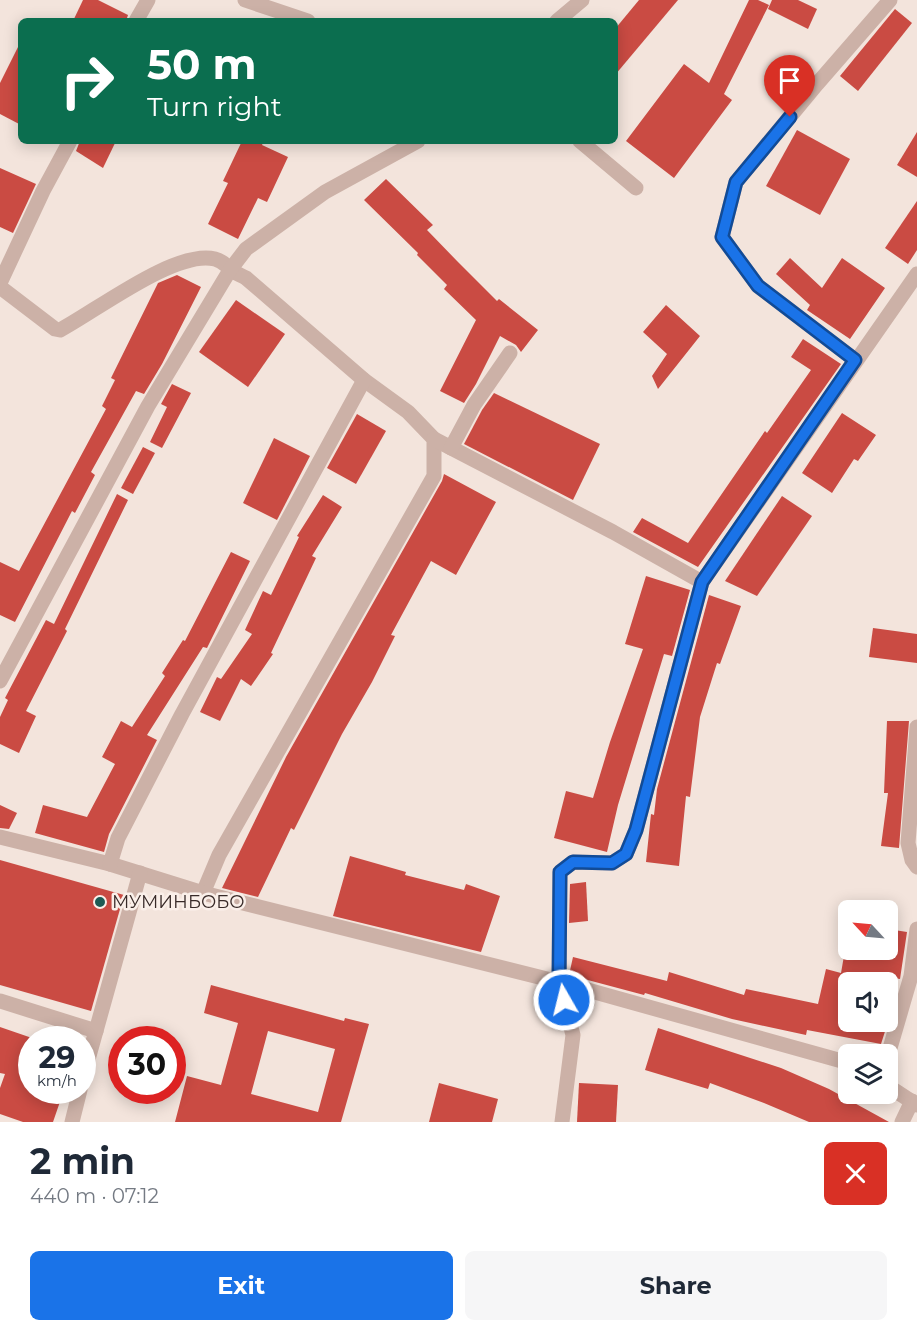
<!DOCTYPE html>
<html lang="en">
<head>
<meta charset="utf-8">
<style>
  :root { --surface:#fff; --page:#f6f6f7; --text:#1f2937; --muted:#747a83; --accent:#1a73e8 }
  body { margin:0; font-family:Montserrat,sans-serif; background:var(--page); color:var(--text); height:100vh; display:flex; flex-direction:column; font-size:22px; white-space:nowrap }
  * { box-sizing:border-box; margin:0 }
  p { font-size:20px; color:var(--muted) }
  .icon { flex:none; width:33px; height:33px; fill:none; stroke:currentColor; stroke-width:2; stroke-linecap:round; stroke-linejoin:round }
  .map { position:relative; height:1122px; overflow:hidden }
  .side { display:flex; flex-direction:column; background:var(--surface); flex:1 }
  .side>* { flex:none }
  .hud { position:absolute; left:18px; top:18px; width:600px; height:126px; border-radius:9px; box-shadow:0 3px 15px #0003; background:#0b6e4f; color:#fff; overflow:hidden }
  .needle { width:39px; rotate:296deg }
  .controls { position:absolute; left:838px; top:900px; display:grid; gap:12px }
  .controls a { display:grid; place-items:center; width:60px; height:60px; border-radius:9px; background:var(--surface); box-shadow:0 3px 15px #0003; font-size:30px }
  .speed { position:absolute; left:18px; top:1026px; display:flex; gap:12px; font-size:30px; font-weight:700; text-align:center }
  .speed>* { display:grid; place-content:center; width:78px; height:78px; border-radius:50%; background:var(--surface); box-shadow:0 3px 15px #0003; line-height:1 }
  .speed small { font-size:15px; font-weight:400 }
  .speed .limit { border:9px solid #d22; background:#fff; color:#111 }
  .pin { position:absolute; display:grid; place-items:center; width:51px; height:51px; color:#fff; margin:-62px -26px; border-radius:50% 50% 50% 0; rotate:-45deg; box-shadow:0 0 6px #0007 }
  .pin .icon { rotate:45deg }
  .me { position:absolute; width:66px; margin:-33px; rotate:352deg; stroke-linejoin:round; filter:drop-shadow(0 0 4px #0008) }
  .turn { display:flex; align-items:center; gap:21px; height:126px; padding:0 30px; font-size:27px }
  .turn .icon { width:78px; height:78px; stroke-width:2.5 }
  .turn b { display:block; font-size:42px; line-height:51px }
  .round { display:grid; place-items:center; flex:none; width:63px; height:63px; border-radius:9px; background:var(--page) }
  .headline { display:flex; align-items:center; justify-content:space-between; height:102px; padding:0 30px }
  h1 { font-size:36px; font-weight:700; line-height:45px }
  .primary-button { display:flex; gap:12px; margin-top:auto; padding:12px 30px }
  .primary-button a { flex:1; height:69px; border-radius:9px; background:var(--accent); color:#fff; font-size:24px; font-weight:700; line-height:69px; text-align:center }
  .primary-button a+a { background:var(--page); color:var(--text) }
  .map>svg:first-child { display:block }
  .building { fill:#ca4b43; fill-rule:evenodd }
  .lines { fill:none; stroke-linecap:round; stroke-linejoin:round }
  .minor { stroke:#ccb1a7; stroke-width:15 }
  .route-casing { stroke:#114b97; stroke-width:15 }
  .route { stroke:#1a73e8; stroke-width:10 }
  .poi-dot { fill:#1c5b54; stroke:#faefe9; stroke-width:2 }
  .labels { text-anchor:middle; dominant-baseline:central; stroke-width:5; stroke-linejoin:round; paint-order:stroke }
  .poi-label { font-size:18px; fill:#382a28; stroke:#faefe9; text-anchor:start }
</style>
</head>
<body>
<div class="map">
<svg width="917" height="1122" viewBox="0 0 917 1122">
  <rect width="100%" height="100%" fill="#f3e4dc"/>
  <g class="building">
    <polygon points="83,0 98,0 128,15 126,21 73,21"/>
    <polygon points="639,0 678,0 615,75 615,29"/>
    <polygon points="749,0 758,0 769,5 724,94 732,100 674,178 626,141 684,64 709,83"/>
    <polygon points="772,0 798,0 817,9 808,29 768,9"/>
    <polygon points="895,9 912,23 858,91 840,76"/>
    <polygon points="21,41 21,125 0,114 0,83"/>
    <polygon points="797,130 850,159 820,215 766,186"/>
    <polygon points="917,132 917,177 897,165"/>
    <polygon points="80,141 116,141 103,168 76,151"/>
    <polygon points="242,141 264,141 262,145 288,157 267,202 258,198 238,239 208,224 228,183 223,181"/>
    <polygon points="0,168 36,184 13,233 0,227"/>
    <polygon points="386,179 433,225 427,230 458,262 497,301 499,299 538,330 521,352 516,345 500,336 476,384 464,403 440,391 476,320 444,289 447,285 417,255 418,253 364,200"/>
    <polygon points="917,201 917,250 908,264 885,248"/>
    <polygon points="790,258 822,288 842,258 885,288 850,339 807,310 810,305 776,274"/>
    <polygon points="177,275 201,287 162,364 144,394 136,391 91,472 95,475 75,513 72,511 15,622 0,615 0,562 19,571 106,409 102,406 115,380 111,378 158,283"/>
    <polygon points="236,300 285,334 248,387 199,352"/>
    <polygon points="666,305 700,336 658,389 652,376 667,354 643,332"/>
    <polygon points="803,339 841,364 698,567 633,532 642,518 688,543 765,431 767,433 811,370 791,357"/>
    <polygon points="172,384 191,393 162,448 150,442 167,407 161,404"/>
    <polygon points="494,393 600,444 573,500 464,444 482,410"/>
    <polygon points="842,413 876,435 858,461 854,459 832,493 802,473"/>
    <polygon points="357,414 386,431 356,484 327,468"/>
    <polygon points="274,438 310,456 277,520 243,503"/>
    <polygon points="143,447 155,453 133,494 121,488"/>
    <polygon points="444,474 496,502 456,575 431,561 391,635 395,636 372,682 342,734 294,830 291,828 258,897 222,888 286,757 442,481"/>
    <polygon points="117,494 128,500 65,629 67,631 26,711 36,716 19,753 0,744 0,717 8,700 5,698 46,620 54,624"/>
    <polygon points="323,495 342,507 312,556 316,558 271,653 273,654 251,686 241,679 220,721 200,712 217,677 221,679 252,634 245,630 263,591 271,595 299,537 297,536"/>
    <polygon points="782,496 812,516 757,596 725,581"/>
    <polygon points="231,552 250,561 207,648 203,647 147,735 157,740 109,834 104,852 35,833 43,805 87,817 115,764 102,757 121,721 132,727 165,676 162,673 183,640 185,641"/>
    <polygon points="646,576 690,590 672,656 664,654 618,805 607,852 554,838 566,791 593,798 610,742 643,649 625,644"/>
    <polygon points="709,595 741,606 720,664 717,663 700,717 690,797 686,796 679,866 646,862 651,814 654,815 657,789"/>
    <polygon points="873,628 917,634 917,663 869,657"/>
    <polygon points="887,721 909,721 899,848 881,846 888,793 884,793"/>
    <polygon points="0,805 17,813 9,829 0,828"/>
    <polygon points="350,856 406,872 405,875 464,890 466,884 500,896 481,952 333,916"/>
    <polygon points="0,860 124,895 91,1011 0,985"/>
    <polygon points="586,882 588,921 569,923 570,884"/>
    <polygon points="888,929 907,932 900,979 855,972 852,982 849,982 849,995 844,1011 849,1012 849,1022 888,1022 881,1044 807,1030 806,1035 732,1019 645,993 644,995 569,975 573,957 667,981 669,972 744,995 746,989 818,1004 826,969 841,973 845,950 888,950"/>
    <path d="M211,985L344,1021L345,1018L369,1024L341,1122H175L187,1076L221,1085L238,1023L204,1013ZM268,1031L335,1049L318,1112L251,1094Z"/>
    <polygon points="0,1027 32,1038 32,1090 64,1090 53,1122 23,1122 0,1114 0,1088 5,1074 0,1073"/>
    <polygon points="658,1028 781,1068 829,1089 889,1122 809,1122 764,1103 710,1083 708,1089 645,1070"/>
    <polygon points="439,1083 498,1099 492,1122 429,1122"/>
    <polygon points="579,1083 618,1085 616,1122 577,1122"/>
  </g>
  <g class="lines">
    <g class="minor">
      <polyline points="245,0 308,21"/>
      <polyline points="136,21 148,0"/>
      <polyline points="557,21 582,0"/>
      <polyline points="580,141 636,188"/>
      <polyline points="0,283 43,191 70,141"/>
      <path d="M0,287L55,329L60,330C96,311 176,249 215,259C223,261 224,264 230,269C234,273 241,275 246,278L364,380L408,412L434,439V476L219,855L203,893"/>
      <polyline points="855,360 758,286 722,237 736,182 817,84 890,0"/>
      <polyline points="434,439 613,532 702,582"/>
      <polyline points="451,448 474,405 510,353"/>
      <polyline points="0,681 148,406 230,270 246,249 325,192 418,141"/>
      <polyline points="917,727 908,843 912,860 917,867"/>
      <polyline points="0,837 110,864 203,893 559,982 849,1063"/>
      <polyline points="110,864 118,838 182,714 364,380"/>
      <polyline points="0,1001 96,1031"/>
      <polyline points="888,1055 911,976 917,929"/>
      <polyline points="82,1081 140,873"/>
      <polyline points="888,1086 917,1105"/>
      <polyline points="72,1122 80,1090"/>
      <polyline points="562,1122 573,1035 559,982 560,872 573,862 612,863 626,854 636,830 702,582 917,274"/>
      <polyline points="902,1122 912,1101"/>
    </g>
  </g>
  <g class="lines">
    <defs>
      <polyline id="route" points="564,1000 559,982 560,872 573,862 612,863 626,854 636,830 702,582 855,360 758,286 722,237 736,182 790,117"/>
    </defs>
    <use href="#route" class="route-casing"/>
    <use href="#route" class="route"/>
  </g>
  <circle class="poi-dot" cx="100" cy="902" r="6"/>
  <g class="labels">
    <g class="poi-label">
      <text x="112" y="902">МУМИНБОБО</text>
    </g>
  </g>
</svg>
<div class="controls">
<a><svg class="needle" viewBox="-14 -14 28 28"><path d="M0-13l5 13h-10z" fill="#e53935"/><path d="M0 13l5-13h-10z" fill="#747a83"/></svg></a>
<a><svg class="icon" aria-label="sound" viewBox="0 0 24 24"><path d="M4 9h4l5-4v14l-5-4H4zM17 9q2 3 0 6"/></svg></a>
<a><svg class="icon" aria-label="layers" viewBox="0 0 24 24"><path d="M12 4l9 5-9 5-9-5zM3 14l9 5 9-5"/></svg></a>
</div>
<div class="speed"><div>29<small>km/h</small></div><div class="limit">30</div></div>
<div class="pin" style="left:790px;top:117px;background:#d93025"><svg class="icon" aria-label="arrive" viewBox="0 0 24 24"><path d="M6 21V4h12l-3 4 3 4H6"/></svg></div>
<svg class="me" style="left:564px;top:1000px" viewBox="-20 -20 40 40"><circle r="17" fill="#1a73e8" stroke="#fff" stroke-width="3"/><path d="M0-11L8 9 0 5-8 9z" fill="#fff"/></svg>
<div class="hud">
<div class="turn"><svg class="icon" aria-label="right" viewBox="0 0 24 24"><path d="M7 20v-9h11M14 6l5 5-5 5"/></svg><div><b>50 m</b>Turn right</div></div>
</div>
</div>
<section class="side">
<div class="headline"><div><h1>2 min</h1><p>440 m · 07:12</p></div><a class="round" style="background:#d93025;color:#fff"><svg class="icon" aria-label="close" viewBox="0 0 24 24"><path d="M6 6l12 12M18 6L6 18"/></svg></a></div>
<div class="primary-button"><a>Exit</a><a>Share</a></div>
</section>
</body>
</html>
